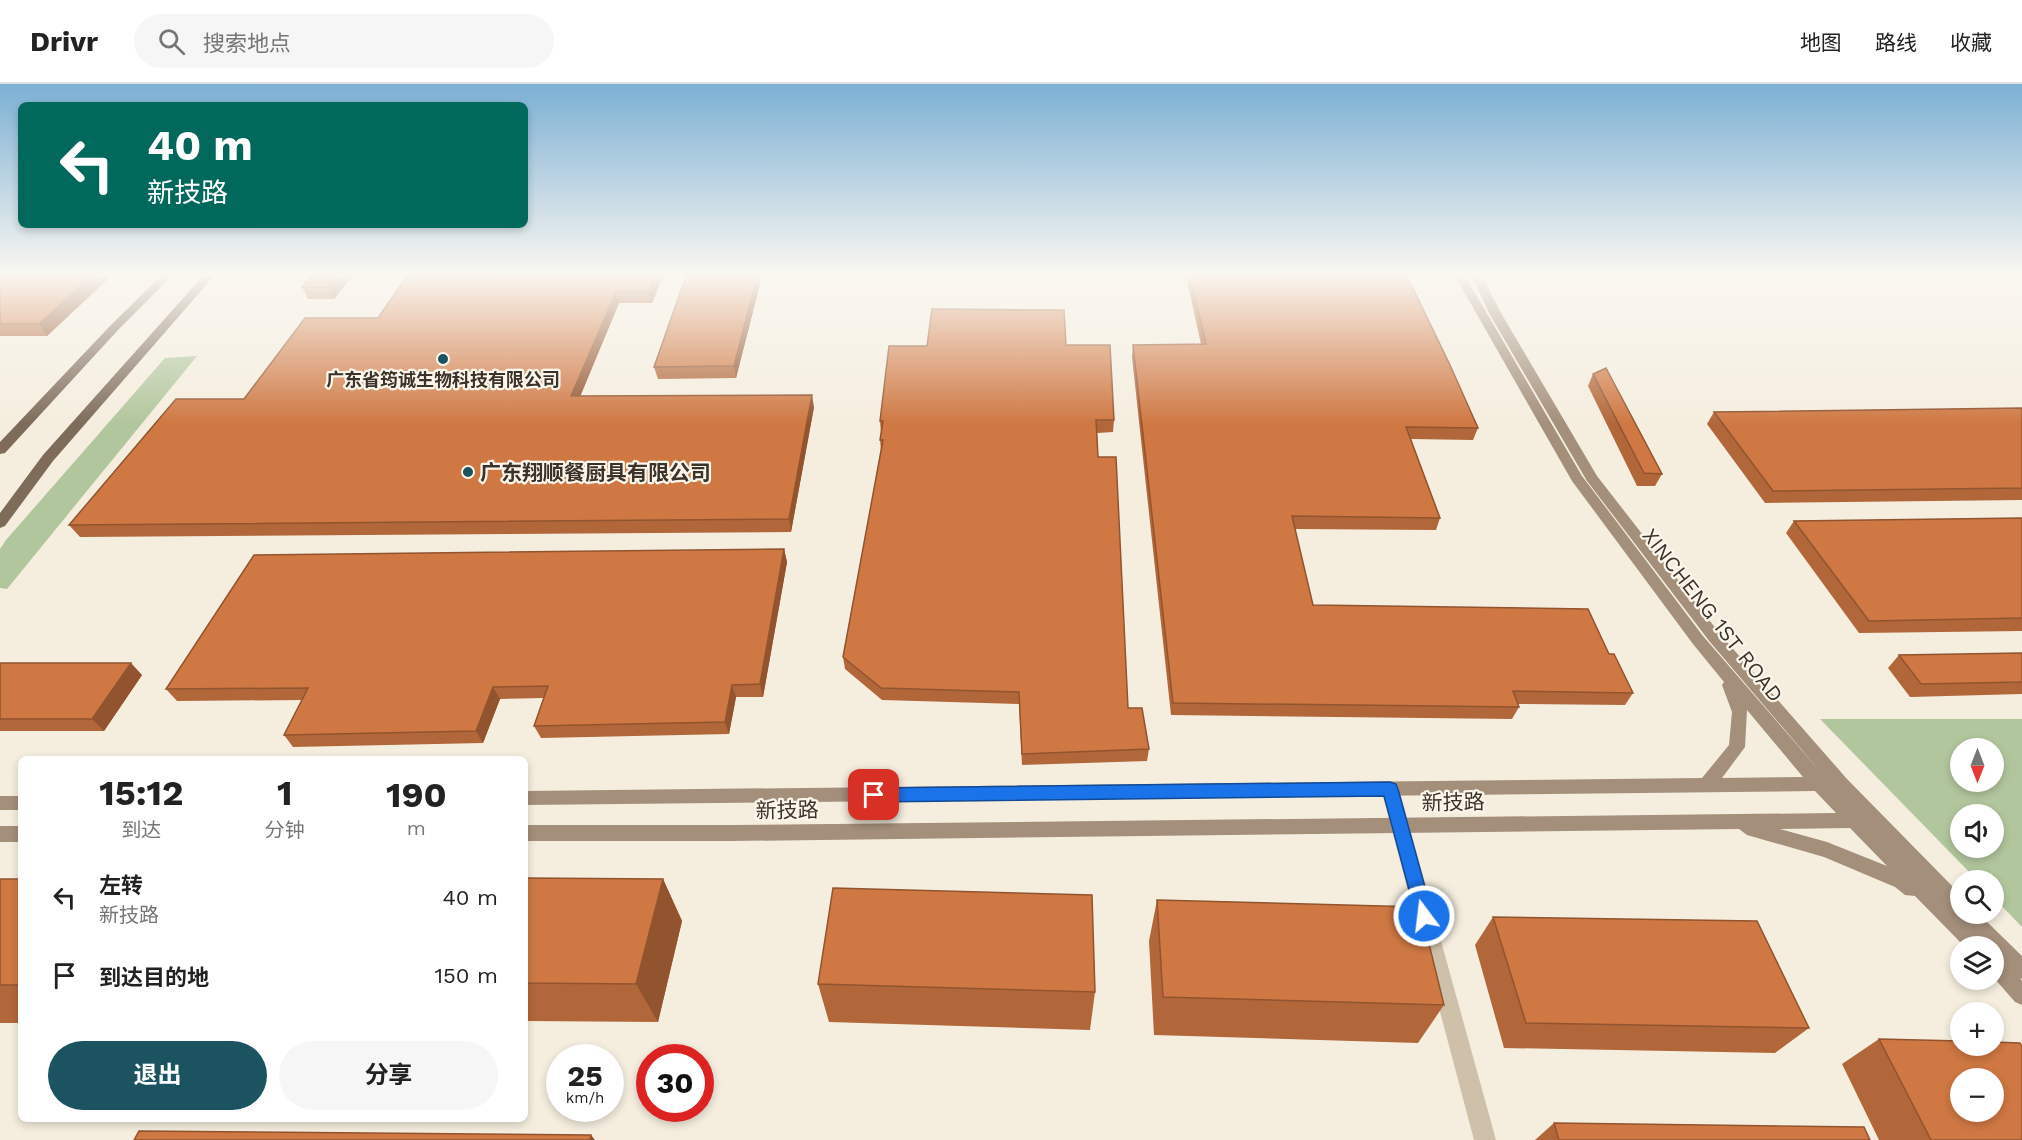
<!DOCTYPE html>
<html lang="zh">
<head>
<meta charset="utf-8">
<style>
  :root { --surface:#fff; --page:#f6f6f6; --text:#222; --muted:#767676; --line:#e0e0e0; --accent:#1b5361 }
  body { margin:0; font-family:"Work Sans","Noto Sans SC",sans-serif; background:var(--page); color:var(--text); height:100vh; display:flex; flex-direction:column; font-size:22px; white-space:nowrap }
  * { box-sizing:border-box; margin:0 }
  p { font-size:20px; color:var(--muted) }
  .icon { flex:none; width:33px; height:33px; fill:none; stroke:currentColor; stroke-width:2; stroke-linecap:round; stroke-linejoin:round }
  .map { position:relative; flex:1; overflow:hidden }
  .details { position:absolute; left:18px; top:672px; width:510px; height:366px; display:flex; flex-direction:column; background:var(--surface); border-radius:9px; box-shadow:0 3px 9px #0003 }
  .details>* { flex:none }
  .top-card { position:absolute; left:18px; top:18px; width:510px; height:126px; border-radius:9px; box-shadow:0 3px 9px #0003; background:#00695c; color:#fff; overflow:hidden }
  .needle { width:39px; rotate:180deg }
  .tools { position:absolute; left:1950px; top:654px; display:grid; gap:12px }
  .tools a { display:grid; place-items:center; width:54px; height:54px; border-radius:50%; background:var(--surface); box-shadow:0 3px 9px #0003; font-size:30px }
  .speed { position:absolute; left:546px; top:960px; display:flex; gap:12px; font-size:30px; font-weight:700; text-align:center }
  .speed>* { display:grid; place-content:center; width:78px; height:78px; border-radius:50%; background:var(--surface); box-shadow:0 3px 9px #0003; line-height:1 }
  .speed small { font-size:15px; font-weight:400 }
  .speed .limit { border:9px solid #d22; background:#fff; color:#111 }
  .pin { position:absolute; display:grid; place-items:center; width:51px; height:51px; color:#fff; margin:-26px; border-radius:12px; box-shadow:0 3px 9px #0006 }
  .me { position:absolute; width:66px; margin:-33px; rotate:345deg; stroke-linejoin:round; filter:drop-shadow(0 0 4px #0008) }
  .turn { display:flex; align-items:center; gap:21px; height:126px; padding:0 30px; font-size:27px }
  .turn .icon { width:78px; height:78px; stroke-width:2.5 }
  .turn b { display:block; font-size:42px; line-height:51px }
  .eta { display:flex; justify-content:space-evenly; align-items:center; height:102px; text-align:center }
  .eta b { font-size:36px; font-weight:700; line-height:42px }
  .button { display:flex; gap:12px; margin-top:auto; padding:12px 30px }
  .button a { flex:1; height:69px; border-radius:36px; background:var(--accent); color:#fff; font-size:24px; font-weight:700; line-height:69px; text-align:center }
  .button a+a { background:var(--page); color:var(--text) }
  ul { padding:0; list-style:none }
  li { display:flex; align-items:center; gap:18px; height:78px; padding:0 30px }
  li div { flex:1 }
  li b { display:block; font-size:22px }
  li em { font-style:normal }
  header { display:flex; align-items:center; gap:36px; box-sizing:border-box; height:84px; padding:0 30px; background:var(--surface); border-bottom:2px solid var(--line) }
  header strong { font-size:28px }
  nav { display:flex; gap:33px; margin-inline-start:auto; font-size:21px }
  .search { width:420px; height:54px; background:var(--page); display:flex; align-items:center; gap:15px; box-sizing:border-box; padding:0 21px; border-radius:33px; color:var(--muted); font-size:22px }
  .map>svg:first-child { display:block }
  .green { fill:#b2c69d; fill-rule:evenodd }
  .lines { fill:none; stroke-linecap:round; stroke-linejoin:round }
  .street { fill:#cfc0a9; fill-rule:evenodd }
  .secondary { fill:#a38f7a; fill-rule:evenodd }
  .primary { fill:#7e6b5a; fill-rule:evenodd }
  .wall { fill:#b2673a }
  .shaded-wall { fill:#91542f }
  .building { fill:#cf7843; stroke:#91542f; stroke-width:1.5; fill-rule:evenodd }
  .route { fill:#1a73e8; stroke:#114b97; stroke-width:1.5 }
  .poi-dot { fill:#1b5361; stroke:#fcf7ec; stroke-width:2 }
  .labels { text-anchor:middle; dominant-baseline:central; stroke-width:4.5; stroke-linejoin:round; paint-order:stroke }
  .far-poi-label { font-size:18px; font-weight:bold; fill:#3b322a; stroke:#fcf7ec }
  .poi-label { font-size:21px; font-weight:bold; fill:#3b322a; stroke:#fcf7ec; text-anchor:start }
  .street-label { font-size:21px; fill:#3b322a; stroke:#fcf7ec }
</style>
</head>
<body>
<header>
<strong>Drivr</strong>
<div class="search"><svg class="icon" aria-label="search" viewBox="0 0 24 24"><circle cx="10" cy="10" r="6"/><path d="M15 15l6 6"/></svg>搜索地点</div>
<nav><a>地图</a><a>路线</a><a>收藏</a></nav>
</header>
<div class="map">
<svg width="2022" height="1056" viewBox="0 0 2022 1056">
  <rect width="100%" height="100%" fill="#f5eedf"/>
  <g class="green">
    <polygon points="197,272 7,505 0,504 0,465 6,456 165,274"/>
    <path d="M1820,635H2022V843L1994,814V796H1977ZM1960,664H1994V698H1960ZM1960,730H1994V764H1960Z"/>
  </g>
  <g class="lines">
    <polygon class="street" points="1390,698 1396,700 1399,705 1496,1056 1474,1056 1381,705 1384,700"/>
    <g class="secondary">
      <path d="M1455,192H1465L1582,392L1703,552L1825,693L1710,558L1587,397L1489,229L1472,192H1482L1501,229L1597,392L1720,550L1847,695L1960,810V830H1979L2022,872V895L2020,894L2022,897V921L2015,918L1994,894V872H1995L1994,862H1964L1915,812L1905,811L1895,803L1824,773L1747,751L1739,745L731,757H525V741H731L1836,729L1815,707L525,721V707L1702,694L1729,661L1732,628L1722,601L1724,598L1693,560L1572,397ZM1747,626L1803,693L1722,694L1745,663ZM1850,744L1887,782L1827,758L1780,745Z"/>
      <rect x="0" y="712" width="21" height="14"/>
      <rect x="0" y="742" width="21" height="16"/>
    </g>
    <g class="primary">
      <polygon points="161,192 172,192 118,246 5,369 0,370 0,358 110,242"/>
      <polygon points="203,192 214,192 53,377 5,442 0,444 0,429 43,371"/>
    </g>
  </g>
  <g class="wall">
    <polygon points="0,192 111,192 47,252 0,252"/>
    <polygon points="311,192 352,192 334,215 308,215 302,203"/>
    <polygon points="663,192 652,219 619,219 580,312 814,323 791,448 80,453 69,441 244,315 378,234"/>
    <polygon points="686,192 762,192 736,294 658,295 654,283"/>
    <polygon points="1186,192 1407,192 1478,344 1473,356 1411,355 1440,434 1436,446 1295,445 1313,521 1609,570 1633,609 1625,621 1517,620 1519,623 1512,635 1171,631 1132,273 1133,261 1201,260"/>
    <polygon points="1066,261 1114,336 1113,348 1097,349 1098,373 1128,624 1149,665 1147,677 1022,681 1019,620 882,616 845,585 843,573 881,366 880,356 881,349 880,337"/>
    <polygon points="1593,290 1662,390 1655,402 1637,402 1588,302"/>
    <polygon points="2022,324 2022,416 1765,419 1707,340 1714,328"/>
    <polygon points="2022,434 2022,547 1859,549 1786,449 1794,437"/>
    <polygon points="784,465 787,478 763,613 736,613 729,650 541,654 534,642 544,614 500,615 483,659 293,663 284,651 302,616 177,617 166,605"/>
    <polygon points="2022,569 2022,610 1910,613 1888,584 1899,571"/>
    <polygon points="0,579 142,591 104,647 0,647"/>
    <polygon points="525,794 663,795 682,837 658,938 525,937"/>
    <rect x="0" y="795" width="21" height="144"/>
    <polygon points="1157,816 1444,921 1418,959 1154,951 1149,857"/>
    <polygon points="1493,833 1809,944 1775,969 1504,964 1475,861"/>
    <polygon points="818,900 1095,908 1090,946 829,938"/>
    <polygon points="1879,955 2022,1056 1879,1056 1842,980"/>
    <polygon points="1554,1039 1870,1056 1535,1056"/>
  </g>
  <g class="shaded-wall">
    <polygon points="91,192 111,192 47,252 39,240"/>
    <polygon points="337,192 352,192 334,215 328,203"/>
    <polygon points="655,192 663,192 652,219 649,207"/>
    <polygon points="757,192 762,192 736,294 734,282"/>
    <polygon points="616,208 619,219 575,325 571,312"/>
    <polygon points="812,311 814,323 791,448 789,435"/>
    <polygon points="784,465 787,478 763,613 760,600"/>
    <polygon points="131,579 142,591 104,647 92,635"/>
    <polygon points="732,601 736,613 729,650 725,638"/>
    <polygon points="493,603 500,615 483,659 476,647"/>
    <polygon points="663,795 682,837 658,938 636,900"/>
    <polygon points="591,1051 595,1056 590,1056"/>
  </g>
  <g class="building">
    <polygon points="0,192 91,192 39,240 0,240"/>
    <polygon points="311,192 337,192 328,203 302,203"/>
    <polygon points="407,192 655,192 649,207 616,208 571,312 812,311 789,435 69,441 176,315 244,315 305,234 378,234"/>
    <polygon points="686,192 757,192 734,282 654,283"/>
    <polygon points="1190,192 1407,192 1450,281 1478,344 1406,343 1440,434 1292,432 1313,521 1588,525 1609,570 1614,570 1633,609 1513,607 1519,623 1173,619 1133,261 1206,260"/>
    <polygon points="932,225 1064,226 1066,261 1110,261 1114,336 1096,336 1098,373 1116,373 1128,624 1142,624 1149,665 1022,670 1019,608 881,604 843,573 883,356 880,356 883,337 880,337 889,262 927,262"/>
    <polygon points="1606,284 1662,390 1644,389 1593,290"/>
    <polygon points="2022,324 2022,404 1773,407 1714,328"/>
    <polygon points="2022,434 2022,534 1869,537 1794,437"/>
    <polygon points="784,465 760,600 732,601 725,638 534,642 548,602 493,603 476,647 284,651 308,604 166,605 254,471"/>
    <polygon points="2022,569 2022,598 1921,600 1899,571"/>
    <polygon points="0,579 131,579 92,635 0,635"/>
    <polygon points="525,794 663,795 636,900 525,899"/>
    <rect x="0" y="795" width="21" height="106"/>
    <polygon points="833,804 1092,811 1095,908 818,900"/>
    <polygon points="1157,816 1420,823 1444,921 1163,913"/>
    <polygon points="1493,833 1757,837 1809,944 1526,939"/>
    <path d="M1879,955L1960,957V962H1994V958L2020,959L2022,963V1056H1931ZM1960,994H1994V1028H1960Z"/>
    <polygon points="1554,1039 1864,1043 1870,1056 1559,1056"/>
    <polygon points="139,1047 591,1051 590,1056 134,1056"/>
  </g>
  <linearGradient id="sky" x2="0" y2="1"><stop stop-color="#7cb0d4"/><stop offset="0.56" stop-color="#faf7f1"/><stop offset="1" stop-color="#faf7f1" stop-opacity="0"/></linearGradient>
  <rect width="2022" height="340" fill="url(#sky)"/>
  <polygon class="route" points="1390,698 1396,700 1398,705 1433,832 1430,838 1424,840 1418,838 1416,832 1384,712 874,718 868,716 866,711 868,706 874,704"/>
  <g class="poi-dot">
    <circle cx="443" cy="275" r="6"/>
    <circle cx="468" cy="388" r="6"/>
  </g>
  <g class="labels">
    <g class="far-poi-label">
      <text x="443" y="295">广东省筠诚生物科技有限公司</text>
    </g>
    <g class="poi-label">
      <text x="480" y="388">广东翔顺餐厨具有限公司</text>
    </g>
    <g class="street-label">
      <text transform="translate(1713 531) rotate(52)">XINCHENG 1ST ROAD</text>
      <text transform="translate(1453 718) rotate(-1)">新技路</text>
      <text transform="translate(787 726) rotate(-1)">新技路</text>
    </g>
  </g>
</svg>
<div class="tools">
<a><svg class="needle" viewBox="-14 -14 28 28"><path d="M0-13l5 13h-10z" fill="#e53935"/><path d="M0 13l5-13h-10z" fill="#767676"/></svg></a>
<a><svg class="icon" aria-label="sound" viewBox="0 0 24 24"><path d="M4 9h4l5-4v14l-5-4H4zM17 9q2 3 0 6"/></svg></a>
<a><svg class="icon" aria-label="search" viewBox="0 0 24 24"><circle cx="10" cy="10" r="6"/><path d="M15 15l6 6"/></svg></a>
<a><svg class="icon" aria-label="layers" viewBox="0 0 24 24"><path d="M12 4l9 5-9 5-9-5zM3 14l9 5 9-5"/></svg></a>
<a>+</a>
<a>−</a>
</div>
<div class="speed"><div>25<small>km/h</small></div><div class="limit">30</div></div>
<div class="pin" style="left:874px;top:711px;background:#d93025"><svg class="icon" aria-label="arrive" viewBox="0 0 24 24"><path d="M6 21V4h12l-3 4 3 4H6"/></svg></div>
<svg class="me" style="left:1424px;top:832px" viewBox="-20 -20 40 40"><circle r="17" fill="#1a73e8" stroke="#fff" stroke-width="3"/><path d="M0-11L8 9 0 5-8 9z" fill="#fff"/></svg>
<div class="top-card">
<div class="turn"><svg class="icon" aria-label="left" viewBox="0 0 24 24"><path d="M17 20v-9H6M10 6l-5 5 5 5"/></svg><div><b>40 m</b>新技路</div></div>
</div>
<section class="details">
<div class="eta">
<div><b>15:12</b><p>到达</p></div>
<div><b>1</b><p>分钟</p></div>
<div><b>190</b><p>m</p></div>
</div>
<ul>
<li><svg class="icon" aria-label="left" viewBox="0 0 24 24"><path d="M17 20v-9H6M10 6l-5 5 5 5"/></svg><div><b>左转</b><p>新技路</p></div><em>40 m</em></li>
<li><svg class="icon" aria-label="arrive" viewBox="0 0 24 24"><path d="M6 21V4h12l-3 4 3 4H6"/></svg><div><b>到达目的地</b></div><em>150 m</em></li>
</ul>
<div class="button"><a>退出</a><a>分享</a></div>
</section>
</div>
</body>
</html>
